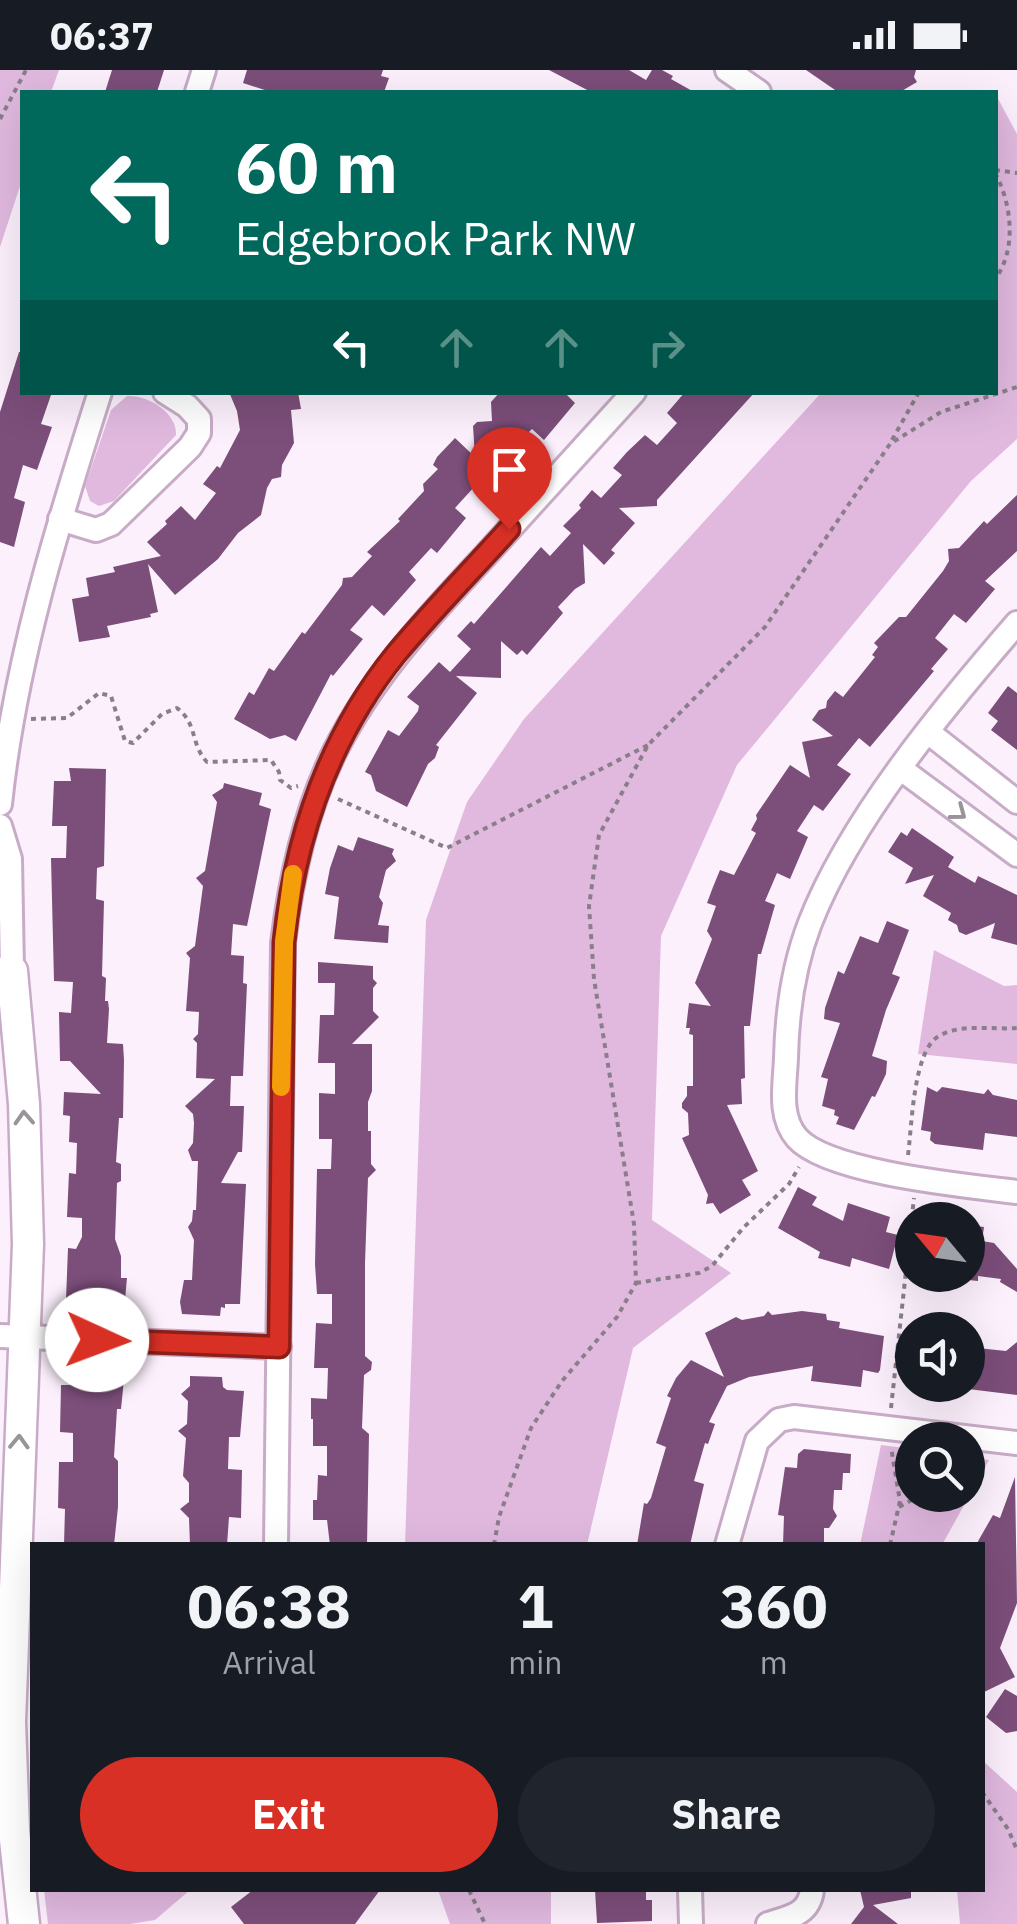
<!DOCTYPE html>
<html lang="en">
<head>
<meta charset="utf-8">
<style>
  :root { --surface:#171b24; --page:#20242c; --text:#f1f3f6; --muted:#9ea1a6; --accent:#d93025 }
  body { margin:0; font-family:"IBM Plex Sans",sans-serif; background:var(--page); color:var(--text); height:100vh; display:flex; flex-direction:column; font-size:38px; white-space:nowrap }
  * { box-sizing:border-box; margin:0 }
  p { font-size:32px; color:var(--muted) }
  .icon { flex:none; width:55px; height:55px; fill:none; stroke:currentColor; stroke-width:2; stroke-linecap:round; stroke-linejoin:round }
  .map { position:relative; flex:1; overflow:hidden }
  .drawer { position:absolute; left:30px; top:1472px; width:955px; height:350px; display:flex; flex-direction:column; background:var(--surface); border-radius:0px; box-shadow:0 10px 40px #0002 }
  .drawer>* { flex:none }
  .banner { position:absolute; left:20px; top:20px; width:978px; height:305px; border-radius:0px; box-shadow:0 10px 40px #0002; background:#00695c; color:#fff; overflow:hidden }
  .needle { width:65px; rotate:299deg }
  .controls { position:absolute; left:895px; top:1132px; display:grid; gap:20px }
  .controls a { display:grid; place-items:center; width:90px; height:90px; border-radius:50%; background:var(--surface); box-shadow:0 10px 40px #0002; font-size:50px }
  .pin { position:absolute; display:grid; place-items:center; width:85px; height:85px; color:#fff; margin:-102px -42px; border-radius:50% 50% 50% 0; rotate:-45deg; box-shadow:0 0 10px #0007 }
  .pin .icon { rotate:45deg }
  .me { position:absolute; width:110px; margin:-55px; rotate:92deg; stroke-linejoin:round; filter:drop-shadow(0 0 8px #0008) }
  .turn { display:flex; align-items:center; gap:35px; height:210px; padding:0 50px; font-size:45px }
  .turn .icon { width:130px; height:130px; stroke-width:2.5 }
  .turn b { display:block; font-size:70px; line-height:85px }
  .lanes { display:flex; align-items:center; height:95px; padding:0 50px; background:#0003; justify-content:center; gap:50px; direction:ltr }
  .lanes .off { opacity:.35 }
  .eta { display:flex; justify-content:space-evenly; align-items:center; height:170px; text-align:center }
  .eta b { font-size:60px; font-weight:700; line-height:70px }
  .button { display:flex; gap:20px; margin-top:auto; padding:20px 50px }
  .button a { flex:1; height:115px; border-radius:60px; background:var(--accent); color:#fff; font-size:40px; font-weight:700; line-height:115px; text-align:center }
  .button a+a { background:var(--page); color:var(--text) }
  .status { display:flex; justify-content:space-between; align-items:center; height:70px; padding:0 50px; background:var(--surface); direction:ltr }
  .status svg { height:28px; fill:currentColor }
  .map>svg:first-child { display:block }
  .green { fill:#e1b9df }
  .building { fill:#7c4e7a }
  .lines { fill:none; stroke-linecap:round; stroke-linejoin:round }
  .minor-casing { stroke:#c8acc7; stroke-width:28 }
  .tertiary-casing { stroke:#c8acc7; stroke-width:35 }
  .path { stroke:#897e89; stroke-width:4; stroke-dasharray:5 5; stroke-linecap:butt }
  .minor { stroke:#fff; stroke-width:22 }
  .tertiary { stroke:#fff; stroke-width:30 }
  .oneway { stroke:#999499 }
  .route-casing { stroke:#8d1f18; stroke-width:25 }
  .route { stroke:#d93025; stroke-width:18 }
  .slow { stroke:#f59e0b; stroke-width:18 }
</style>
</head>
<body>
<div class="status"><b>06:37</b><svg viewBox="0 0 49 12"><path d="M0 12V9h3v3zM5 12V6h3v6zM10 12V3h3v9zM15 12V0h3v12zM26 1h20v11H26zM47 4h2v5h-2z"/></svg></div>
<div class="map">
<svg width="1017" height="1854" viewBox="0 0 1017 1854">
  <rect width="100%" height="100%" fill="#fcf0fc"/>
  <g class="green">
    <polygon points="0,0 59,0 51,22 22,22 22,110 0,177"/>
    <polygon points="996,25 1017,64 1017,369 971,411 737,695 661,866 652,1150 731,1203 633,1278 587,1475 405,1475 426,850 455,766 467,732 524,649 821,323 995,322"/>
    <path d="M127,326C149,325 177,343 176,365L114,431L99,436L90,431L85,416L111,340Z"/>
    <polygon points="934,880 1004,916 1017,915 1017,994 918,984"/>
    <polygon points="881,1375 912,1379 912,1425 968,1425 968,1387 989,1390 942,1475 860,1475"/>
    <polygon points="983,1691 1017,1722 1017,1854 960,1854 957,1820 982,1820"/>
    <polygon points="44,1820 190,1820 155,1850 130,1854 48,1854"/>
    <polygon points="438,1820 551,1820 551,1854 450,1854"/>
  </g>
  <g class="building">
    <polygon points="112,0 164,0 157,22 105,22"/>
    <polygon points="247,0 383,0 381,6 389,8 384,22 271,22 243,13"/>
    <polygon points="549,0 629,0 646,10 652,0 662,0 673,6 671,9 694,22 591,22"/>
    <polygon points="806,0 916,0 914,7 917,12 900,22 838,22"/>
    <polygon points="19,282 22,282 22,322 52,322 41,354 52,357 37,400 23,395 14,428 25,432 14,477 0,472 0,342"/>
    <polygon points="229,322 298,322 301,339 291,340 294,373 282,395 281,407 272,409 267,418 261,445 238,463 218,489 175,525 148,494 158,542 150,544 151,547 107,556 110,567 79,572 72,529 89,526 86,508 115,502 113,497 161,486 147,472 167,454 165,451 181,436 195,450 216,423 203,414 217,396 220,398 240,360 237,341"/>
    <polygon points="500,322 564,322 575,333 544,370 532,359 507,383 518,393 490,429 475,416 455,438 466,448 437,483 431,478 409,502 416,510 384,546 372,535 350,560 363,569 333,606 331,604 296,671 285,665 270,669 234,649 249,622 254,625 269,598 274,601 302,562 305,564 342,515 343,508 352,507 372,486 367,482 400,451 398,449 424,421 423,414 438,399 433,395 437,387 455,368 475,387 473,356 477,352 492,351 491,332"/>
    <polygon points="685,322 755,322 657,430 657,436 619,438 635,453 611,480 615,483 604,495 583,474 585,513 575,519 558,537 563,543 527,585 522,580 517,585 501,571 501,608 456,606 477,623 436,675 439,677 435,688 428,694 407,737 376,721 371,705 365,702 388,660 399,666 418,641 419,636 407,627 439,592 450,602 471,579 457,566 471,551 474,554 541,477 550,486 571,463 563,456 581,438 579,435 592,420 601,428 622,405 613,398 627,382 645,365 657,375 677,353 667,343"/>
    <polygon points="1017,425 1017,481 985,511 995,519 966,553 954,544 935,568 948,579 931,599 934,601 870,677 859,668 837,695 851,704 823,741 814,735 797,761 808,767 790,809 777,803 765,831 775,835 761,884 758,884 750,956 744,956 745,1008 741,1009 742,1034 727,1035 758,1101 742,1110 751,1125 720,1144 713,1133 706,1134 708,1125 682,1068 689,1065 688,1043 682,1038 682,1033 687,1026 687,1016 693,1016 693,965 689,964 690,958 686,958 689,933 711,936 695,913 712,869 707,861 716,836 707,833 713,817 720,800 734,805 756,763 751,760 757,749 756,745 790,695 810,708 802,672 833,666 812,650 819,640 826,638 827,631 835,621 843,627 875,587 872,585 878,577 874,573 899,547 906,547 943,501 949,491 948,479 959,478 984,451 987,454"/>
    <polygon points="1008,616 1017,623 1017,680 991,660 998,651 988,643"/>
    <polygon points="69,698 106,699 104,796 97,798 96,829 104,831 102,906 106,908 105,931 108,931 109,939 107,973 123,974 124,990 123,1048 119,1048 116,1092 121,1094 121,1111 117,1113 115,1169 121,1186 121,1208 127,1208 124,1240 79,1238 80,1231 66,1230 68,1178 76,1179 82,1167 82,1148 67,1147 69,1103 76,1104 77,1073 69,1072 70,1046 63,1045 64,1022 101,1024 70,991 60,991 59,942 71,943 73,912 54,911 51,788 66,788 67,756 52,756 54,711 71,711"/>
    <polygon points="224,713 262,723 259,735 271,739 247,856 233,854 231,885 244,886 243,913 247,914 243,1006 231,1006 230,1036 244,1036 243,1062 242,1082 238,1082 221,1113 246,1114 240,1234 225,1234 225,1238 221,1237 220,1246 182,1244 180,1232 184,1210 192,1210 194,1170 188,1157 192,1151 193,1140 196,1140 198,1091 192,1091 188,1080 193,1073 194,1053 193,1044 185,1036 215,1009 196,1008 197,973 193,969 198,964 199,942 186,941 190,888 186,883 195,876 203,816 196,808 205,801 217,732 212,725 223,718"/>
    <polygon points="912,758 954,787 948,797 975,813 978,806 1017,825 1017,875 991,868 995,853 966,865 959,862 957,855 948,850 951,843 923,826 934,805 905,814 913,798 888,782 901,762 907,766"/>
    <polygon points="358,767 394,779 392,784 396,791 386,800 379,827 383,833 378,855 389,856 388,873 334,869 339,827 325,824 330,798 338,775 353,781"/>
    <polygon points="887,851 909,860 892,904 900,907 886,940 872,986 887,991 886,1004 875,1027 872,1026 854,1060 836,1054 839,1047 834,1045 835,1040 822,1036 828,1009 821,1007 840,953 824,949 825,938 838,901 844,904 860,866 878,873"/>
    <polygon points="318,892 373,896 373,909 377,913 373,918 373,941 379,947 352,974 372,974 372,1021 368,1032 368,1061 371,1061 371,1094 376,1100 368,1108 365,1193 365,1286 372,1292 371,1300 364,1305 362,1358 369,1364 367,1475 330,1475 327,1450 313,1450 313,1430 317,1430 318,1405 327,1406 327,1376 313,1376 313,1349 311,1349 311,1328 327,1329 328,1298 314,1298 316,1253 332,1254 332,1224 317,1224 315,1194 317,1099 331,1099 332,1069 319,1069 319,1023 335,1024 335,993 318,993 320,945 334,945 335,913 318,913"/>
    <polygon points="927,1017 937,1022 942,1017 984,1024 988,1019 993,1025 1017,1030 1017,1067 985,1063 983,1080 935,1074 930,1070 931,1062 921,1060"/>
    <polygon points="798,1117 817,1127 812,1135 843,1151 848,1133 890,1147 886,1162 898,1165 889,1199 852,1188 850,1197 818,1188 820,1182 778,1158"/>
    <polygon points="968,1155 984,1157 982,1171 994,1173 1017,1199 1017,1222 1000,1212 1001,1209 978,1206 978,1211 968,1210"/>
    <polygon points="768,1241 772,1245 802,1241 826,1244 827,1250 840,1252 839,1258 884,1266 880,1300 878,1303 863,1300 861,1317 811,1311 813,1296 749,1307 727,1316 709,1352 715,1354 708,1374 705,1373 694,1411 704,1414 690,1475 637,1475 644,1433 647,1434 651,1428 666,1377 656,1373 671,1328 667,1326 676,1308 691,1290 724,1307 705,1263 736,1247 742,1250 764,1246"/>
    <polygon points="1017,1272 1017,1325 968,1319 968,1277 1006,1281"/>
    <polygon points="76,1301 123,1303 124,1309 121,1339 117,1339 114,1387 118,1391 118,1437 114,1475 64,1475 65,1439 58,1438 59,1392 73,1392 73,1363 60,1362 61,1315 70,1315 70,1310 75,1310"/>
    <polygon points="190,1306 222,1307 223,1317 227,1320 244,1321 240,1367 229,1367 228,1399 242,1400 241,1448 229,1447 227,1475 190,1475 189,1448 180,1439 189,1432 189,1413 183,1406 186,1368 178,1361 187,1354 188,1331 181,1324 190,1316"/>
    <polygon points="804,1379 851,1384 850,1403 843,1403 842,1420 834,1420 833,1439 837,1446 829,1458 824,1458 824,1475 783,1475 784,1446 778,1445 785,1397 797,1398 798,1384"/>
    <polygon points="1015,1407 1017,1533 1000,1578 1015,1607 982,1623 982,1475 977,1473 993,1445 1000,1448"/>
    <polygon points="1005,1619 1017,1626 1017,1661 1006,1663 986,1647"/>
    <polygon points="253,1820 380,1820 355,1854 244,1854 231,1837"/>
    <polygon points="595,1820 646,1820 646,1830 652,1830 652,1851 597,1853"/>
    <polygon points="860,1820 911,1820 911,1828 873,1835 898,1854 851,1854 864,1837"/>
  </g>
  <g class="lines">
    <defs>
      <g id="minor">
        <polyline points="727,0 759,22"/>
        <polyline points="197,22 204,0"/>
        <polyline points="60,449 96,460 111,454 190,377 199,363 199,349 187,336 165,322"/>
        <path d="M1017,553C945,636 850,750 810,853C793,897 787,941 786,988C785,1015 778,1046 797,1068C828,1103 969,1116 1017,1122"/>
        <polyline points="928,662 1017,732"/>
        <polyline points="901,699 1017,785"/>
        <path d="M0,734C15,592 57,457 100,322"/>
        <polyline points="0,756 10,789 12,901"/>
        <polyline points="0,1266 279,1277"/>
        <path d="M276,1475L283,873C291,807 305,741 335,681C372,607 428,547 484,487C534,432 584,377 634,322"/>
        <polyline points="727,1475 757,1371 779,1350 794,1347 1017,1373"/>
        <polyline points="690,1820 691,1854"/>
        <path d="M768,1854C789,1847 809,1845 812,1820"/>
      </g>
      <polyline id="tertiary" points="0,903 12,901 24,1034 28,1174 10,1652 14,1760 24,1854"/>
    </defs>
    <use href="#minor" class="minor-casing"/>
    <use href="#tertiary" class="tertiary-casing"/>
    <g class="path">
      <polyline points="0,49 26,0"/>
      <polyline points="995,100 1017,103"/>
      <path d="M995,103C1012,134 1017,180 995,209"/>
      <polyline points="892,370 919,322"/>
      <path d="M31,649L67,648L99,623L111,626L125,671L133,673L162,644L177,638C198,654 190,674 207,692L271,690L279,702L280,710L291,718L298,716"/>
      <polyline points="338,729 447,778 648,675"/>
      <path d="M908,1085C912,1056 913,980 939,966C961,953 993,960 1017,958"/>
      <polyline points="636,1213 699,1203 712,1196 743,1158 789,1114 799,1097"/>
      <polyline points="891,1338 914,1128"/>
      <polyline points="899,1437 921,1425"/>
      <polyline points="494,1475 499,1447 531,1358 562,1311 617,1247 636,1213 634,1154 594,909 589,836 599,765 648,675 765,557 890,374 941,342 1017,317"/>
      <polyline points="890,1475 900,1431 891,1377"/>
      <polyline points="982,1722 1008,1759 1017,1780"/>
      <polyline points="469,1820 485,1854"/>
    </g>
    <use href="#minor" class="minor"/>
    <use href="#tertiary" class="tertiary"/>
  </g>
  <defs><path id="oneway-chevron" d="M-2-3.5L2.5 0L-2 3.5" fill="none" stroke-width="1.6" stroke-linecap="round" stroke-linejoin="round" transform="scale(2.5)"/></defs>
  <g class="oneway">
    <use href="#oneway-chevron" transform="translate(959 743) rotate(37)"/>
    <use href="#oneway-chevron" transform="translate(24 1048) rotate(-93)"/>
    <use href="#oneway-chevron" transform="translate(19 1372) rotate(-88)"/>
  </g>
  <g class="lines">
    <defs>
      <path id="route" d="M97,1270L279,1277L284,872C295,768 329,667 396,584C432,541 472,500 509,459"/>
    </defs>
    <use href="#route" class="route-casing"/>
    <use href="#route" class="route"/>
    <polyline class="slow" points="281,1017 284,872 293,804"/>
  </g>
</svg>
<div class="controls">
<a><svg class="needle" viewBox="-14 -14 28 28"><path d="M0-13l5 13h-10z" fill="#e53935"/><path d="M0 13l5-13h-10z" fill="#9ea1a6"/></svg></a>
<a><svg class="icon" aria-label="sound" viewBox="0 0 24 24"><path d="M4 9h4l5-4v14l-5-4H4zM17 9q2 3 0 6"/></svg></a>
<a><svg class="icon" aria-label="search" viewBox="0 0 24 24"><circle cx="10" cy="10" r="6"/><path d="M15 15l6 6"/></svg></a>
</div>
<div class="pin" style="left:509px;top:459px;background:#d93025"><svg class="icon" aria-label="arrive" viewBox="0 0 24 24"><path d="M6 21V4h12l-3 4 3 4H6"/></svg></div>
<svg class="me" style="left:97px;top:1270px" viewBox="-20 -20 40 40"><circle r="19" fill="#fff"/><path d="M0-13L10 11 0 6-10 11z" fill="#d93025"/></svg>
<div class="banner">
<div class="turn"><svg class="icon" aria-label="left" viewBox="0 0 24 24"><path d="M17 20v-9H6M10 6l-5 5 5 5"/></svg><div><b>60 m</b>Edgebrook Park NW</div></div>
<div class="lanes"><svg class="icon" aria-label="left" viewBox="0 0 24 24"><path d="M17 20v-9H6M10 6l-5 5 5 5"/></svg><svg class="icon off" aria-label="ahead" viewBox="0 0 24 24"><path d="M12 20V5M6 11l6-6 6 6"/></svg><svg class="icon off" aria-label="ahead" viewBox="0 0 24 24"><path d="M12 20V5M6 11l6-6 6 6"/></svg><svg class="icon off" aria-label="right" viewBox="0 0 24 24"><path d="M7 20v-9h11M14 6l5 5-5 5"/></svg></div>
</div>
<section class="drawer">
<div class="eta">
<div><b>06:38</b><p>Arrival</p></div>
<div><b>1</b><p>min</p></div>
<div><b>360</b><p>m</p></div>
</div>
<div class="button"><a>Exit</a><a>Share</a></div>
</section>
</div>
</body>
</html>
